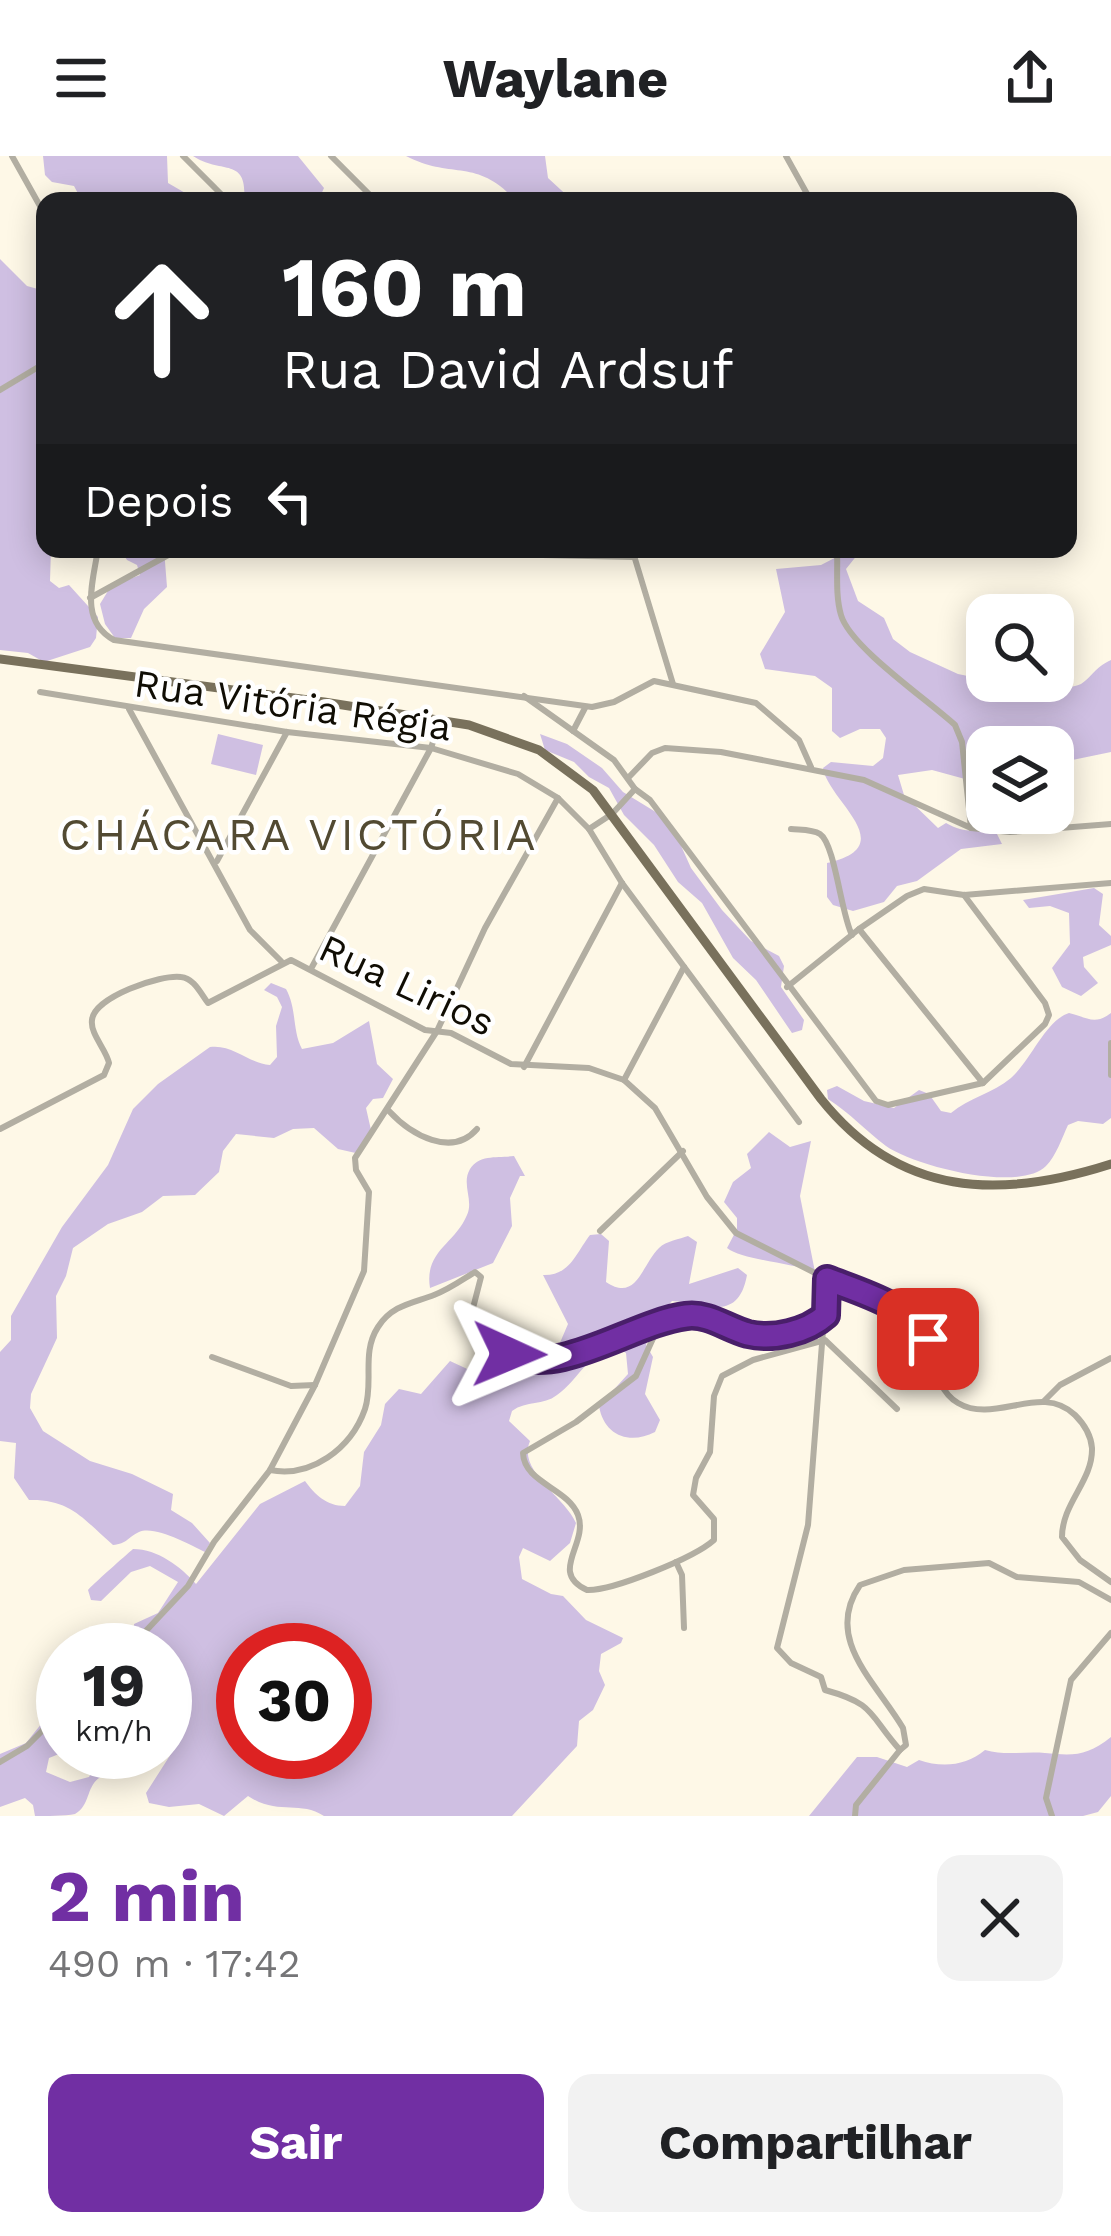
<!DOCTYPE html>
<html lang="pt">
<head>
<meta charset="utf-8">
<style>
  :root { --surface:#fff; --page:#f2f2f2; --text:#202124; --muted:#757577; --accent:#712fa3 }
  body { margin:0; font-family:"Work Sans",sans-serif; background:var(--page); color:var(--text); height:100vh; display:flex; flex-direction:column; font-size:45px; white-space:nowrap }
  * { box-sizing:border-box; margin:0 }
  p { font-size:39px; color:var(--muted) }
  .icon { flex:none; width:66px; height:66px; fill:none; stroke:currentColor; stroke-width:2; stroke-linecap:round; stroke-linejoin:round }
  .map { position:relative; height:1660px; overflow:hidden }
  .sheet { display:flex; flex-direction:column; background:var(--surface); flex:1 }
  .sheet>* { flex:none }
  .guide { position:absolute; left:36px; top:36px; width:1041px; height:366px; border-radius:24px; box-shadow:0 6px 30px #0003; background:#202124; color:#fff; overflow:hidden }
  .tools { position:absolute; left:966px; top:438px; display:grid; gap:24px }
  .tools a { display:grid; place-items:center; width:108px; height:108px; border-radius:24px; background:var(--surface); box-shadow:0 6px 30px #0003; font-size:60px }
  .speed { position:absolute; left:36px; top:1467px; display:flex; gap:24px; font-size:60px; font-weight:700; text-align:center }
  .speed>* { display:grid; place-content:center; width:156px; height:156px; border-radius:50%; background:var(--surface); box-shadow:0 6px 30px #0003; line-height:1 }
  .speed small { font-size:30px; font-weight:400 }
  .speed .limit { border:18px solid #d22; background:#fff; color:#111 }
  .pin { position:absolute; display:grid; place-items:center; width:102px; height:102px; color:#fff; margin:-51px; border-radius:24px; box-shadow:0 6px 18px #0006 }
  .me { position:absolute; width:132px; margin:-66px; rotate:91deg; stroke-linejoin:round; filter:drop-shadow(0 0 9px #0008) }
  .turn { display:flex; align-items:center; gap:42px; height:252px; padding:0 48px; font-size:54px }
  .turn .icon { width:156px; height:156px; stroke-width:2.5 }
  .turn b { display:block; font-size:84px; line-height:102px }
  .then { display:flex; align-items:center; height:114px; padding:0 48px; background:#0003; gap:24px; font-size:45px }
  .round { display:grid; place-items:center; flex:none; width:126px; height:126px; border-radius:24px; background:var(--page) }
  .overview { display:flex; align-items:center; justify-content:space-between; height:204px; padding:0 48px }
  h1 { font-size:72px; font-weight:700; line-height:90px; color:var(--accent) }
  .primary-button { display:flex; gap:24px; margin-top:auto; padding:24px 48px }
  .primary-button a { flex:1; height:138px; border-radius:24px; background:var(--accent); color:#fff; font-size:48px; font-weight:700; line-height:138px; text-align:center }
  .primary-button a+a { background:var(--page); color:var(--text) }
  header { display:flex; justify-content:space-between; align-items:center; height:156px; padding:0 48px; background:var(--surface); font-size:54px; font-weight:700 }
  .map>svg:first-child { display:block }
  .green { fill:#cfbfe2; fill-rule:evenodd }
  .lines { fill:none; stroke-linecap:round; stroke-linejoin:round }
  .street { stroke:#b2aea2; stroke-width:6 }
  .primary { stroke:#79715c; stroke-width:9 }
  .route-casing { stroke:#491f6a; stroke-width:30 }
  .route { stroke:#712fa3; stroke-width:21 }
  .labels { text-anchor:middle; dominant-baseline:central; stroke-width:9; stroke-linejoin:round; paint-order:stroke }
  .street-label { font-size:39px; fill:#100d04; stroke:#fff }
  .quarter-label { font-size:45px; letter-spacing:3px; fill:#524a32; stroke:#fff }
</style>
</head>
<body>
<header><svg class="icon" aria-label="menu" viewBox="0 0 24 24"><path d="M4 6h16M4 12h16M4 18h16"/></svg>Waylane<svg class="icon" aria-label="share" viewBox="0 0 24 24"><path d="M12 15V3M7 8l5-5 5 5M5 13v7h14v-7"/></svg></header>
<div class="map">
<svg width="1111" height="1660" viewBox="0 0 1111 1660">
  <rect width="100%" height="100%" fill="#fef8e7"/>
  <g class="green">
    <polygon points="43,0 167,0 168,27 199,45 82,45 74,30 52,26 45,19"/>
    <path d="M193,0H298L324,32L318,45H275L267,41L244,45C248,0 222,19 193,0Z"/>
    <path d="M406,0H545L548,22L573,45H516C477,1 452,24 406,0Z"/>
    <polygon points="0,103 27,130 45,135 45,339 41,353 45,393 51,393 50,425 59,432 69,429 98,461 96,482 90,491 44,506 28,497 0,494"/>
    <polygon points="120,393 164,393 167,431 144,453 131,482 115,482 105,468 100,448 111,430 140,419 137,409 127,404"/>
    <path d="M852,393H862L846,413L858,445L884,462L893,483L910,496L958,518L992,525C995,530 999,537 1005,539C1011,541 1075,532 1081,528C1093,520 1094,512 1111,504V596L1053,608V591H987V622L976,626L932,614L898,619L904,639L938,672L946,667C967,679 977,672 997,678L1002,688L961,693L917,725L897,730L884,746L853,755L833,749L827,741V707C903,690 828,645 823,612L831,606L873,610L883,602L886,582L880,573H860L840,582L832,575V532L815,520L765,513L760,498L785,456L776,413L821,409Z"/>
    <polygon points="218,578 263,589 256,619 211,608"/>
    <polygon points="540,578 567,588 602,612 623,636 659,658 678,683 691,712 722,754 751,785 779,800 784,810 781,831 804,864 802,874 792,877 756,824 733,802 702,747 678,726 654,689 624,659 609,632 589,621 574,606 545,594"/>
    <polygon points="1094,732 1103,738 1099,769 1111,780 1111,789 1083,801 1084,811 1098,827 1081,840 1062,831 1052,812 1070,788 1069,757 1050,750 1029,752 1023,744"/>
    <path d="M271,827L286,833C297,853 292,874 302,893L333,887L369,865L377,908L393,923L383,942L373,943L366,952L371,974L360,998L338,993L314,972L293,973L274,982L236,978L223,995L219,1016L195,1039L163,1040L142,1056L108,1068L73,1092L66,1120L56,1140L57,1182L31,1238L30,1252L43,1275L90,1305L132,1318L173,1338L171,1354L192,1367L210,1387L205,1396C190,1389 155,1369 139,1376C128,1381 127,1388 113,1389C83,1363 71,1343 29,1344L14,1322L16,1287L0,1285V1196L11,1184V1160L62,1071L108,1009L133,953L158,928L210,891C233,888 248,907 270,909L277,901L276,870L282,851L277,841L264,834Z"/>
    <path d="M1069,857C1087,861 1094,870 1111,857V962L1103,968L1078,965L1068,969C1062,982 1056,1000 1046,1010C1019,1037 914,1010 886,990C866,975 850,957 828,943L827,934L837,930L864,945L894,952L919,934L929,938L941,955L951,957C969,942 993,937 1011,922C1032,903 1045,865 1069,857Z"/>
    <path d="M769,976L790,991L811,985L800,1040L815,1116C793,1107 742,1104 727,1092L737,1073V1062L724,1046L733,1026L751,1012L747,998Z"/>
    <path d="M514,1000L525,1020H520L510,1042L512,1070L493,1107L430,1132C424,1095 455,1088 467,1059C474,1044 461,1028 470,1013C479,998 499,1002 514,1000Z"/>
    <path d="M601,1078L609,1085L606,1126C637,1147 642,1108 659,1092C666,1085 680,1083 688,1080L697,1086L689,1128L738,1112L747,1119C738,1169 702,1146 672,1145L651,1169L646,1189L653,1201L645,1238L660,1264L655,1276C630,1289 604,1280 599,1250L628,1218L626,1197L617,1191C588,1195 579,1224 557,1239C543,1250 527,1244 512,1255L509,1265L530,1285C517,1315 564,1340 576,1367L570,1387L550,1405L523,1392L519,1401L522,1423L551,1438L563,1440L586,1464L623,1482L621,1487L601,1498L599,1515L605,1529L593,1554L579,1565L577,1590L512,1660H324C299,1644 278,1660 248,1640L224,1660L199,1648L169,1651L149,1647L146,1637L185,1576L182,1555L172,1554L165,1561V1494H133L134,1468L158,1457L178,1426L150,1410L131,1416L101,1445L91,1444L88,1434C91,1430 126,1399 133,1393C158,1393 181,1411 196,1428L260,1348L305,1325C315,1339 327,1350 345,1350L360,1330L364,1296L381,1269L385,1248L399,1233L421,1238L450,1205L478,1218L519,1225L547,1213L544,1203L535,1197L559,1189L568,1168L543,1119C570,1120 576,1097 590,1079ZM243,1494H345V1596H243Z"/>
    <path d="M46,1562L56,1565L63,1577L64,1596L49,1602L46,1616L70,1626L89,1621C105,1592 115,1596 145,1596L132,1615C78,1613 97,1646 75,1658C65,1660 46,1660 35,1660L33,1649L25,1642L0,1651V1598L26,1587Z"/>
    <path d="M1111,1581V1640L1098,1656L1083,1660H809L857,1601H877L907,1611L919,1604C942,1612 966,1610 985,1594C1006,1600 1025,1595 1045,1597C1074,1600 1087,1600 1111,1581Z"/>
  </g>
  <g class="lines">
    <g class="street">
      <polyline points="12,0 45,59"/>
      <polyline points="183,0 228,45"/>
      <polyline points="331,0 376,45"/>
      <polyline points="786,0 811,45"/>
      <polyline points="0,234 45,207"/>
      <path d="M98,393C93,426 79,465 114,484L592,551L614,546L654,525L756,547L799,584L811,611"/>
      <polyline points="282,393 634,401"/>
      <polyline points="632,393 673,528"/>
      <path d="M837,393C838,414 835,439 841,459C850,491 928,544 955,569L962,586L971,672"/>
      <polyline points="90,442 170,398 188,393"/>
      <polyline points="40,536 287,576 431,592 518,618 558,642 589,673 622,727 799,966"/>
      <polyline points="524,540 614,604 635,633 650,644 876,945 888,949 983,927 1045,868 1049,859 1045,847 964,739"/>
      <polyline points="129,553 250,774 281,805"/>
      <polyline points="573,575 585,552"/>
      <polyline points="629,621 652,597 665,592 721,596 864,624 971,672 1010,676 1111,668"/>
      <polyline points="589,673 612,658 635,633"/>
      <path d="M791,673C800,674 812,673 820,678C835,688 841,758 852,779"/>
      <polyline points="217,705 287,576"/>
      <polyline points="859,773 983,927"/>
      <polyline points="312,811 431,592 440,564"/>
      <polyline points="787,831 859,773 907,740 924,733 964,739 1111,727"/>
      <polyline points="1111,887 1111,919"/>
      <polyline points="524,911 622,727"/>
      <polyline points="624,924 684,811"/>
      <path d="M389,955C411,979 452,1002 477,973"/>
      <path d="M0,973L104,919L109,907C106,893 90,878 92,864C94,841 161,818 181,821C194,822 201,838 208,847L291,804L425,874L451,877L511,908L589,912L624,924L655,952L707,1041L736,1077L827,1123L866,1138L922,1172C936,1196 932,1232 958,1247C995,1269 1041,1226 1075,1259C1085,1269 1091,1279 1092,1292C1093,1325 1062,1347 1062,1381L1080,1404L1111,1426"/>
      <polyline points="600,1075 683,995"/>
      <path d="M827,1123L808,1369L777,1492L791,1507L821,1521L825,1534C876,1548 868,1558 900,1594L906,1589L903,1572C876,1526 823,1483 860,1429L904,1414L989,1407L1017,1421L1079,1426L1111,1444"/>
      <path d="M660,1167L636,1220L576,1266L523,1297C524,1327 568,1332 578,1359C589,1388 548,1416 587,1434C612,1435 694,1402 714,1384V1363L693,1339L696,1322L710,1296L714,1240L722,1220L753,1204L825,1184L897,1253"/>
      <polyline points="212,1201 291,1230 315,1229"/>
      <polyline points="1044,1245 1060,1229 1111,1202"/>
      <path d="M270,1314C311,1322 351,1293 365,1253C374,1226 361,1197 378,1171C392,1149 413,1147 434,1139C448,1134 462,1124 475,1116L481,1121L473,1152C485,1172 500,1198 524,1204C564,1214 641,1167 685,1160C709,1157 725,1171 747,1178C772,1185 807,1176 826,1159"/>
      <polyline points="676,1406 682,1419 684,1472"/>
      <polyline points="128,1494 188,1430 214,1386 270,1314 315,1229 364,1115 369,1036 356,1014 355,1002 437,875 485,772 558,642"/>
      <polyline points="0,1606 27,1590 63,1554"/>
      <polyline points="855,1660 856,1649 900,1594"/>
      <polyline points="1052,1660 1046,1642 1071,1524 1111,1477"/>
    </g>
    <path class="primary" d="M0,503L324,546L469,569L539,594L593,634L821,943C899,1041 999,1044 1111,1008"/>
  </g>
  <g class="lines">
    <defs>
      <path id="route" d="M509,1198C561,1222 632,1167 686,1160C709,1157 726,1172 748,1178C773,1184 807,1176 826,1159L827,1123C860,1136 911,1150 928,1183"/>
    </defs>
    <use href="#route" class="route-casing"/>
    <use href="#route" class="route"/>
  </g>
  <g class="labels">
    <g class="street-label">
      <text transform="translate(293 549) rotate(8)">Rua Vitória Régia</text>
      <text transform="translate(407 829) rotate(25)">Rua Lirios</text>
    </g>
    <g class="quarter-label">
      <text x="299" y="678">CHÁCARA VICTÓRIA</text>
    </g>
  </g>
</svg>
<div class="tools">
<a><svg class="icon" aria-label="search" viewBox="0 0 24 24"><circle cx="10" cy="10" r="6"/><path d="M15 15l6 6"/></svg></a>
<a><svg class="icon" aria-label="layers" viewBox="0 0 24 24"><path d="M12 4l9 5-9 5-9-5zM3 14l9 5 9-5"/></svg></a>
</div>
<div class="speed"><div>19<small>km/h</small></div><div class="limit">30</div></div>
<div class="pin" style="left:928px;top:1183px;background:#d93025"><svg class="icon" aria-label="arrive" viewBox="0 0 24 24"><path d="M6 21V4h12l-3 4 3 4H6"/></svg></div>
<svg class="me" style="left:509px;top:1198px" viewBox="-20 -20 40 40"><path d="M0-17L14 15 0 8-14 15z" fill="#712fa3" stroke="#fff" stroke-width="4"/></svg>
<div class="guide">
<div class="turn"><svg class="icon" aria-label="ahead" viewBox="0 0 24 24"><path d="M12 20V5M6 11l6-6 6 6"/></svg><div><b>160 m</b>Rua David Ardsuf</div></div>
<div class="then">Depois<svg class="icon" aria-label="left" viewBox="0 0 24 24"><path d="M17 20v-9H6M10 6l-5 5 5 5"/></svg></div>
</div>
</div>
<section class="sheet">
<div class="overview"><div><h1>2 min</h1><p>490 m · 17:42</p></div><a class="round"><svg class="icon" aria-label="close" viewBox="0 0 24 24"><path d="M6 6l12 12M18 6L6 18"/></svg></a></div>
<div class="primary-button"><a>Sair</a><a>Compartilhar</a></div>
</section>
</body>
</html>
